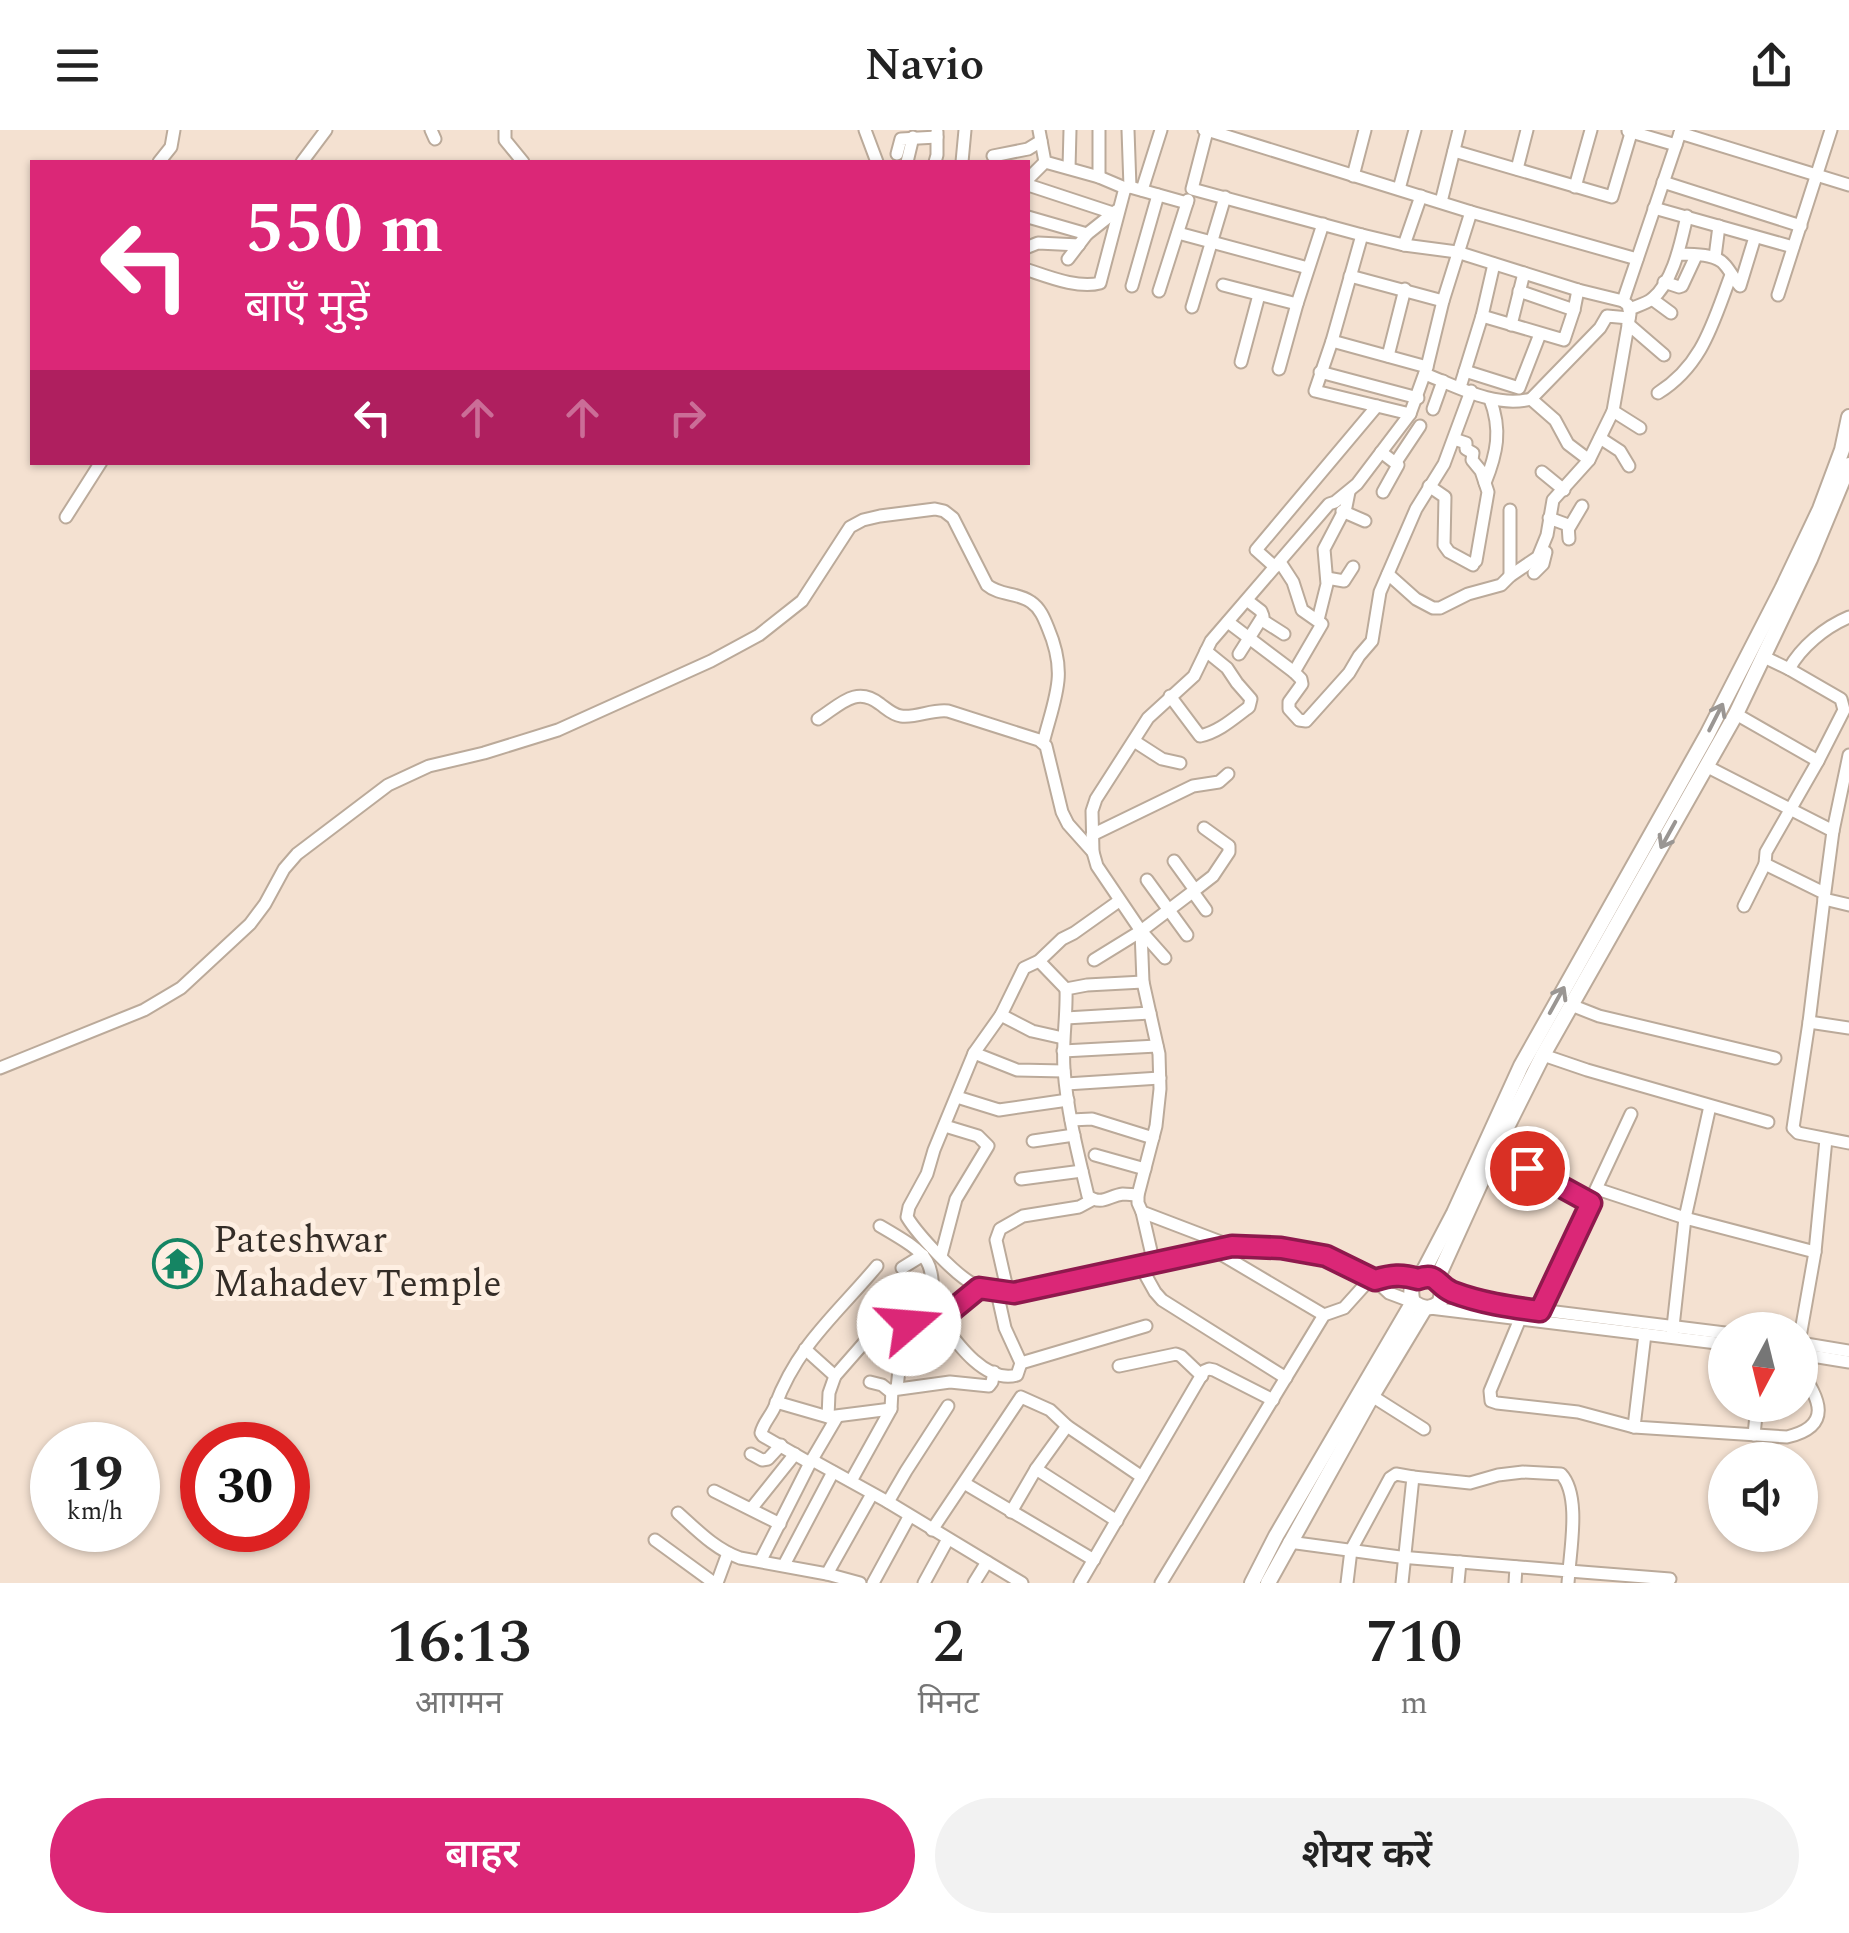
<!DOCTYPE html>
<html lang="hi">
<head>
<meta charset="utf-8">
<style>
  :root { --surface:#fff; --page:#f2f2f2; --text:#222; --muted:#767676; --accent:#db2777 }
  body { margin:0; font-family:Spectral,"Noto Sans Devanagari",serif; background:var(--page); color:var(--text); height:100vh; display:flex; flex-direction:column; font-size:38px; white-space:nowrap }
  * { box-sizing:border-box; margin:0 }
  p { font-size:32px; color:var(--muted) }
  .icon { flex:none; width:55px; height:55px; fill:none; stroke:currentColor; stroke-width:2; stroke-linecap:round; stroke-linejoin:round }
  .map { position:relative; height:1453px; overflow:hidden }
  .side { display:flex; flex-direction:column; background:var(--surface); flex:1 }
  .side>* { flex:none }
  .banner { position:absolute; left:30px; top:30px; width:1000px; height:305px; border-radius:0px; box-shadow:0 2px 8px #0004; background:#db2777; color:#fff; overflow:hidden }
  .needle { width:65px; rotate:187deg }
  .tools { position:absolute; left:1708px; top:1182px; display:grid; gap:20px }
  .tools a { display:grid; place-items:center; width:110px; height:110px; border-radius:50%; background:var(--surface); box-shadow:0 2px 8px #0004; font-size:50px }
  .speed { position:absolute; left:30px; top:1292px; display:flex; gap:20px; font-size:50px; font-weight:700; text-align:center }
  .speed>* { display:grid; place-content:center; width:130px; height:130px; border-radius:50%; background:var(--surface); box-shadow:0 2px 8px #0004; line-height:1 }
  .speed small { font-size:25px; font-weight:400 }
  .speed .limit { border:15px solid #d22; background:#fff; color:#111 }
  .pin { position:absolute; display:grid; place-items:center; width:85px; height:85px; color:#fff; margin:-42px; border:5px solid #fff; border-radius:50%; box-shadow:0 2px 10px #0007 }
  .me { position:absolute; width:110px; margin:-55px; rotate:72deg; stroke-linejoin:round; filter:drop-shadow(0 0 8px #0008) }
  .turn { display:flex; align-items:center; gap:35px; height:210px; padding:0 50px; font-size:45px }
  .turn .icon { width:130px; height:130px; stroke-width:2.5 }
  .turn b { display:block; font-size:70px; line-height:85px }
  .lanes { display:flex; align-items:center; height:95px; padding:0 50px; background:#0003; justify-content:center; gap:50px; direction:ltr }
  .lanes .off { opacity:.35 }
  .eta { display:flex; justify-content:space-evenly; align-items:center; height:170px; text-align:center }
  .eta b { font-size:60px; font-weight:600; line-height:70px }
  .primary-button { display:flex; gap:20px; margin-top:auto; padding:20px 50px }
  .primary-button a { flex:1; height:115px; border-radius:60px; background:var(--accent); color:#fff; font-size:40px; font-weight:600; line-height:115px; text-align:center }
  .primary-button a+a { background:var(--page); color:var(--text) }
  header { display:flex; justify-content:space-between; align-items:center; height:130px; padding:0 50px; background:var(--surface); font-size:45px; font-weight:600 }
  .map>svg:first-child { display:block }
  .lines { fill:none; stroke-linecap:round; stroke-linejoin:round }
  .minor-casing { stroke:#bbaa9a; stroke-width:15 }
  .major-casing { stroke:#bbaa9a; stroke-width:18 }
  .minor { stroke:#fff; stroke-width:11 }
  .major { stroke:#fff; stroke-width:14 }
  .oneway { stroke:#9a9693 }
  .route-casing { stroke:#8e194d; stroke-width:25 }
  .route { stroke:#db2777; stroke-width:18 }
  .labels { text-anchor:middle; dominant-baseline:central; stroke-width:10; stroke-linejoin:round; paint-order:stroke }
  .poi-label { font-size:38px; fill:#342d27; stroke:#feefe2; text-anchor:start }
</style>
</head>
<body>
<header><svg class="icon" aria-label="menu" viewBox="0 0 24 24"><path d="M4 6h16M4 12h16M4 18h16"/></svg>Navio<svg class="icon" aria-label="share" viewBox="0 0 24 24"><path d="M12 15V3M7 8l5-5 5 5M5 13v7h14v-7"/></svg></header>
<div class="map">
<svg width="1849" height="1453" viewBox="0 0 1849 1453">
  <rect width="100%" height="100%" fill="#f4e1d1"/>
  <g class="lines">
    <defs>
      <g id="minor">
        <polyline points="431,0 435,9"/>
        <polyline points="505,0 505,10 523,32"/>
        <polyline points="865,0 877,32"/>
        <polyline points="1039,0 1045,32 1099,47 1125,58 1130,57 1187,73"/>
        <polyline points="1128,0 1130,57"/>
        <polyline points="1204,0 1207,1 1192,59 1362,105 1404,115 1457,122 1578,160 1623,171"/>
        <polyline points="1207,0 1471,82 1637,129"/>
        <polyline points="1628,1 1676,15"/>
        <polyline points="1680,3 1849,55"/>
        <polyline points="1454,21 1612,67 1632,0"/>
        <polyline points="897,24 901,9 937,7"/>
        <polyline points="993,26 1028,19 1041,11"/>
        <polyline points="159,32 171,17 174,0"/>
        <polyline points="302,32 326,0"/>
        <polyline points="907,32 913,7"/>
        <polyline points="935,32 937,25 937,2"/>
        <polyline points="962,32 965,0"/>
        <polyline points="1069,38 1070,0"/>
        <polyline points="1517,39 1527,0"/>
        <polyline points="1353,46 1365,0"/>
        <polyline points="1099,47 1099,0"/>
        <polyline points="1028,49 1045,32"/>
        <polyline points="1663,52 1801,96"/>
        <polyline points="1028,55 1113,83"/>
        <polyline points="1575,57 1591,0"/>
        <polyline points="1399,59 1415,0"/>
        <polyline points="1142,60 1161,0"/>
        <polyline points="1441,72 1459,0"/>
        <polyline points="1654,78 1793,117"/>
        <polyline points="1028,87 1087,104"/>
        <polyline points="1178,103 1308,138"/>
        <polyline points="1362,105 1332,211 1315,261 1410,284"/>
        <polyline points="1404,115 1421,66"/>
        <polyline points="1028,117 1038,113 1079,115"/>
        <path d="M1678,124C1693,125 1716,123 1725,135C1731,142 1734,149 1740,156L1755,107"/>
        <polyline points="1715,127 1719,96"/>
        <polyline points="1068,129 1087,104 1116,81"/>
        <path d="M1028,140C1049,147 1079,159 1100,153L1125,58"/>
        <polyline points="1350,146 1443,171"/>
        <polyline points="1664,152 1679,157 1682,156 1696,126"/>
        <polyline points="1223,155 1297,174"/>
        <polyline points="1132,156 1158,65"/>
        <polyline points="1159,161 1188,70"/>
        <polyline points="1519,161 1574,180 1578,160"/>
        <polyline points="1778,165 1831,0"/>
        <polyline points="1652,169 1671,183"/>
        <polyline points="1192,177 1225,67"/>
        <path d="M1630,179C1637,176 1647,173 1652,169C1674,151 1681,111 1687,86"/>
        <polyline points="1482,186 1564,210 1574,180"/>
        <polyline points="1628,194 1664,225"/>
        <polyline points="1511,195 1524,143"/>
        <polyline points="1332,211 1427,237"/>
        <polyline points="1388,226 1405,159"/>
        <polyline points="1241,232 1259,165"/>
        <polyline points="1279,239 1297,174 1323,94"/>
        <polyline points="1465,241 1519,258 1540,204"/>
        <polyline points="1320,242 1418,268"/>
        <path d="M1425,244C1458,257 1495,278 1531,269L1600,198L1607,186L1629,188"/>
        <polyline points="1460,257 1482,186 1494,134"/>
        <path d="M1658,263C1703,235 1713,192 1731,145"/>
        <polyline points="1531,269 1555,290 1568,314 1589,330"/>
        <polyline points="1433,279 1443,251"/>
        <polyline points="1613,281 1640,298"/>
        <polyline points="1600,308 1620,321 1629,336"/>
        <polyline points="1454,309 1466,313 1466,319 1473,323 1472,330 1481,341 1488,362 1476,431"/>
        <polyline points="1381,322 1398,335 1383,362"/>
        <polyline points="1396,332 1420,296"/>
        <polyline points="1542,342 1564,360"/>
        <path d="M1485,353C1497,323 1502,300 1490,269"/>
        <polyline points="1429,356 1445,367 1444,415 1449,422 1473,435"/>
        <polyline points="1342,381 1365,391"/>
        <polyline points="66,387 101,332"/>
        <polyline points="1549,388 1568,395 1569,409"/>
        <polyline points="1569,398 1582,376"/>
        <polyline points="1280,432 1293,452 1302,480 1322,494 1294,542 1301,549 1302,554 1289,572 1289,579 1299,590 1306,591 1349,543 1359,526 1372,511 1380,462 1416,379 1444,334 1471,261"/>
        <polyline points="1275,437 1256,420 1377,276"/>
        <polyline points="1534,443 1543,434 1546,422"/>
        <polyline points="1388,444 1416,469 1433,478 1440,478 1468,464 1501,455 1510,446 1538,427 1547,405 1553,370 1589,330 1613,281 1630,184 1628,175 1623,171 1681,0"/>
        <polyline points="1510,446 1510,380"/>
        <polyline points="1327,448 1344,451 1353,437"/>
        <polyline points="1262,490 1284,504"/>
        <polyline points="1318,490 1327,454 1324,419 1346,377 1349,362"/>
        <polyline points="1228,492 1294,542"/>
        <polyline points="1239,524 1263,486 1261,481 1248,471"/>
        <polyline points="1764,527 1789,539"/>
        <path d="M1170,566L1200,606C1219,602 1234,588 1249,577L1251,569L1237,553L1227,538L1206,521"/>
        <polyline points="1736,584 1818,631"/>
        <path d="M818,589C840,575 856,555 880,574C887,579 893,585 901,586C917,588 932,579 948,581L1039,610L1046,616L1062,682L1068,694L1093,722"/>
        <polyline points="1134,611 1162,629 1180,633"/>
        <polyline points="1849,625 1833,701 1824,769 1849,775"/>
        <polyline points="1706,636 1833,701"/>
        <polyline points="1092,705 1193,656 1219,652 1228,644"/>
        <polyline points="1174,731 1195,760 1141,801 1143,852 1159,924 1160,959 1156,996 1138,1065 1138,1073 1142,1082 1231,1116 1281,1118 1326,1126 1375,1150 1389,1163 1413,1172"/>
        <polyline points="1147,750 1187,805"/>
        <polyline points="1195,760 1213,746 1229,722 1229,716 1204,698"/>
        <polyline points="1193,762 1206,780"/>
        <path d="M1824,763L1765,734L1766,722L1818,631L1844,580L1841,569L1789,539C1801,517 1825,497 1849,487"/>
        <polyline points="1824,769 1809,892 1793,998 1798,1003 1849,1013"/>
        <polyline points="1744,776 1765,734"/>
        <polyline points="1165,828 1141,801 1097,736 1093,722 1092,681 1096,669 1148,588 1194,546 1211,511 1329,374 1335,372 1357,354 1410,284 1427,237 1443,171 1471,82"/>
        <polyline points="1094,830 1141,801"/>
        <polyline points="1039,831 1066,859"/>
        <polyline points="1571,875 1599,886 1775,928"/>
        <polyline points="1001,885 1024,838 1039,831 1062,809 1074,803 1119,771"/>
        <polyline points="1066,888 1150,883"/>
        <polyline points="1809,892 1849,898"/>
        <path d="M1063,908L1032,901L1001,885L974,923L934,1020L927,1044L909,1077L907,1087C918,1105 956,1146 975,1155C987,1161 1001,1163 1014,1163L1214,1120L1324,1185"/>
        <polyline points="1063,921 1157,916"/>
        <polyline points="974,923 1017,940 1064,941"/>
        <polyline points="1543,925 1587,940 1768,992"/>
        <path d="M0,938L144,880L181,858L250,794L265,774L284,739L297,724L388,655L429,636L484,623L558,600L711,531L759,505L802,471L850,397L863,390L880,386L935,379L944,381L953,388L987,455C1000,466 1017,462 1031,472C1040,478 1044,488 1048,498C1068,545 1055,566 1043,613"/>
        <polyline points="1066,954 1160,948"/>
        <polyline points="957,967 999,980 1068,970"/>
        <polyline points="1071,990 1092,989 1153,1008"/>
        <polyline points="1033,1011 1074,1005"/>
        <polyline points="1495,1021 1591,1073"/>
        <polyline points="1095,1025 1145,1039"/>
        <polyline points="1021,1049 1082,1041"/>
        <polyline points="1597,1059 1685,1088 1710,976"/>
        <path d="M1138,1065C1133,1065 1128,1064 1123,1064C1108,1066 1102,1076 1088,1066C1078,1024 1067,982 1064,939C1062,912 1067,886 1066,859L1087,855L1143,852"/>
        <polyline points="1142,1082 1154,1134"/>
        <path d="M880,1096C935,1128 934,1129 932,1191"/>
        <polyline points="1815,1122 1826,1009"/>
        <polyline points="941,1126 956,1069 988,1016 978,1006 945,996"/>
        <polyline points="1141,1137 1155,1162 1162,1170 1286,1248"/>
        <polyline points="902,1138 923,1125"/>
        <path d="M1375,1150C1391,1144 1402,1144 1418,1149"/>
        <path d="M979,1158L940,1190C956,1212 985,1254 1017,1245L1021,1233"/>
        <polyline points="1443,1158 1484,1173 1725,1203"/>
        <polyline points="997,1162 1005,1198 1021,1233 1146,1196"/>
        <polyline points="1008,1163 996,1110 1000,1099 1023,1086 1079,1077 1092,1070"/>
        <polyline points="891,1167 908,1181 909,1194"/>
        <polyline points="1430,1178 1725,1214"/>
        <polyline points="1539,1181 1631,984"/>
        <polyline points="1520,1189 1490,1261 1491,1271 1497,1273 1578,1282 1634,1297"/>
        <path d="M1645,1204L1634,1297L1787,1307C1834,1296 1819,1268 1800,1240"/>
        <polyline points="1672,1206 1685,1088 1815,1122 1800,1207"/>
        <polyline points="1800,1213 1849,1221"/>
        <polyline points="805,1219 835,1246"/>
        <polyline points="1800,1224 1849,1232"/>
        <polyline points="1119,1236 1176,1224 1181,1226 1202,1246"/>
        <polyline points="870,1252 882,1255 892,1263"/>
        <polyline points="897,1258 904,1194"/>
        <polyline points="1372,1266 1424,1299"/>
        <polyline points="776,1272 828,1287 891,1279"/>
        <polyline points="828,1287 829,1263 835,1246 877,1198 887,1193 914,1193 940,1190"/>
        <polyline points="1754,1305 1757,1275"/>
        <polyline points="751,1324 762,1330 768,1329 781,1315"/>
        <polyline points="812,1330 888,1372 1022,1453"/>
        <path d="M810,1333L763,1306L761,1303C763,1293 771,1286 775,1276C798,1214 837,1184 877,1136"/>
        <polyline points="1036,1339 1117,1391"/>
        <path d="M1413,1347L1470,1353L1498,1345L1523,1342L1561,1344C1580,1364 1571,1415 1569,1441L1670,1449"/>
        <polyline points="851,1351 891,1279 892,1260 950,1252 989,1256 992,1252 994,1242"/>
        <polyline points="964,1353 1094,1430"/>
        <polyline points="714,1361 780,1394"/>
        <polyline points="888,1372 906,1341 948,1276"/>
        <polyline points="751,1379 795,1324"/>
        <polyline points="1011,1382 1036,1339 1067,1296"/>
        <path d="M678,1383C698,1401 715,1419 740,1428L827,1444L860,1453"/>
        <polyline points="932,1400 1021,1267 1050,1280 1067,1296 1142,1347"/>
        <polyline points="655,1410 714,1453"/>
        <polyline points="1289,1412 1400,1427 1569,1441 1568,1453"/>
        <polyline points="761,1430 810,1333 837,1287"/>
        <polyline points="784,1435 833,1342"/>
        <polyline points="827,1444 872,1364"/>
        <polyline points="717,1453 728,1423"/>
        <polyline points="873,1453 909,1387"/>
        <polyline points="924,1453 948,1409"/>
        <polyline points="974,1453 987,1432"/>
        <polyline points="1080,1453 1204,1241 1209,1239 1214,1240 1273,1270"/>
        <polyline points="1161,1453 1324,1185 1344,1178 1371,1148"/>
        <polyline points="1347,1453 1351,1420 1390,1348 1396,1344 1413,1347 1402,1453"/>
        <polyline points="1458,1453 1460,1432"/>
        <polyline points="1515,1453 1516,1437"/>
      </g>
      <g id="major">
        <polyline points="1421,1146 1454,1083 1521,936 1707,605 1782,459 1820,379 1842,320 1849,287"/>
        <polyline points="1437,1149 1495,1021 1543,925 1736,584 1810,429 1849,335"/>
        <path d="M1252,1453L1276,1406L1413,1172C1409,1160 1412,1153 1421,1146L1437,1149L1443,1158L1440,1172C1431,1180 1423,1179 1413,1172"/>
        <polyline points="1268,1453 1372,1266 1425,1178"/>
      </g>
    </defs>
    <use href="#minor" class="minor-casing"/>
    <use href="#major" class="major-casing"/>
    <use href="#minor" class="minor"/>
    <use href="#major" class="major"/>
  </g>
  <defs><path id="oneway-shaft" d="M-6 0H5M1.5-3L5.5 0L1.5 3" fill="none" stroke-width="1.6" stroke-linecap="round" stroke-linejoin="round" transform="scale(2.5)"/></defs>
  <g class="oneway">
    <use href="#oneway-shaft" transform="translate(1716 587) rotate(-63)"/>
    <use href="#oneway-shaft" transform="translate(1668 705) rotate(119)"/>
    <use href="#oneway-shaft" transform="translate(1557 870) rotate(-61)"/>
  </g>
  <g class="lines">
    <defs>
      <path id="route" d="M909,1194L940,1190L979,1158L1014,1163L1232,1116L1281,1118L1326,1126L1375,1150C1391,1145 1402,1144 1418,1149C1438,1142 1436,1155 1452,1162C1481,1173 1509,1177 1540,1181L1591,1073L1527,1038"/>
    </defs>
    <use href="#route" class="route-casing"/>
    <use href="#route" class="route"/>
  </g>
  <defs>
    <symbol id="temple-ring" viewBox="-11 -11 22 22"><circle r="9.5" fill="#feefe2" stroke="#158563" stroke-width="1.5"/><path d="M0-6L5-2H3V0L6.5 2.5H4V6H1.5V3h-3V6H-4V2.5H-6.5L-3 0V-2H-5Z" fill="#158563"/></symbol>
  </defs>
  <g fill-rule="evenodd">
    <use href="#temple-ring" x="150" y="1106" width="55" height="55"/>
  </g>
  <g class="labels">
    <g class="poi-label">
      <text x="213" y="1111">Pateshwar<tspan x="213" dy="44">Mahadev Temple</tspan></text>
    </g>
  </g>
</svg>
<div class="tools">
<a><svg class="needle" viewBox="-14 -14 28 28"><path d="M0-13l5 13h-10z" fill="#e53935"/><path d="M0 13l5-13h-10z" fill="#767676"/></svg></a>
<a><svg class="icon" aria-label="sound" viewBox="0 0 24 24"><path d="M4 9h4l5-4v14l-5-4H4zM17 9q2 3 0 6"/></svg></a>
</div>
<div class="speed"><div>19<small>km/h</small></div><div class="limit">30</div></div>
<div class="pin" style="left:1527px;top:1038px;background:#d93025"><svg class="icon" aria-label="arrive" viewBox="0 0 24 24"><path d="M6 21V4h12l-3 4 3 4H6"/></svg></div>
<svg class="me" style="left:909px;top:1194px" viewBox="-20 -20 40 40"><circle r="19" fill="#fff"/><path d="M0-13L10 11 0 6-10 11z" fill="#db2777"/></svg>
<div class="banner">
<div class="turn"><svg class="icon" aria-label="left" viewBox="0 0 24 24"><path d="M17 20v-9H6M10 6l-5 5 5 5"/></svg><div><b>550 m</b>बाएँ मुड़ें</div></div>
<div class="lanes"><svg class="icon" aria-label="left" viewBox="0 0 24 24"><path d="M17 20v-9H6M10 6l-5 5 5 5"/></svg><svg class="icon off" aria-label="ahead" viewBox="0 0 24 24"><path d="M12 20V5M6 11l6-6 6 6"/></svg><svg class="icon off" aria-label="ahead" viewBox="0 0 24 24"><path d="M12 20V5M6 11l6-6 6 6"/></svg><svg class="icon off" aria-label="right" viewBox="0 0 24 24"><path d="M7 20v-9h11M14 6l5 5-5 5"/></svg></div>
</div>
</div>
<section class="side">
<div class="eta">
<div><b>16:13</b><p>आगमन</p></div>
<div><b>2</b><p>मिनट</p></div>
<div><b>710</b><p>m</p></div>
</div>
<div class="primary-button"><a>बाहर</a><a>शेयर करें</a></div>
</section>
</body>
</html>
